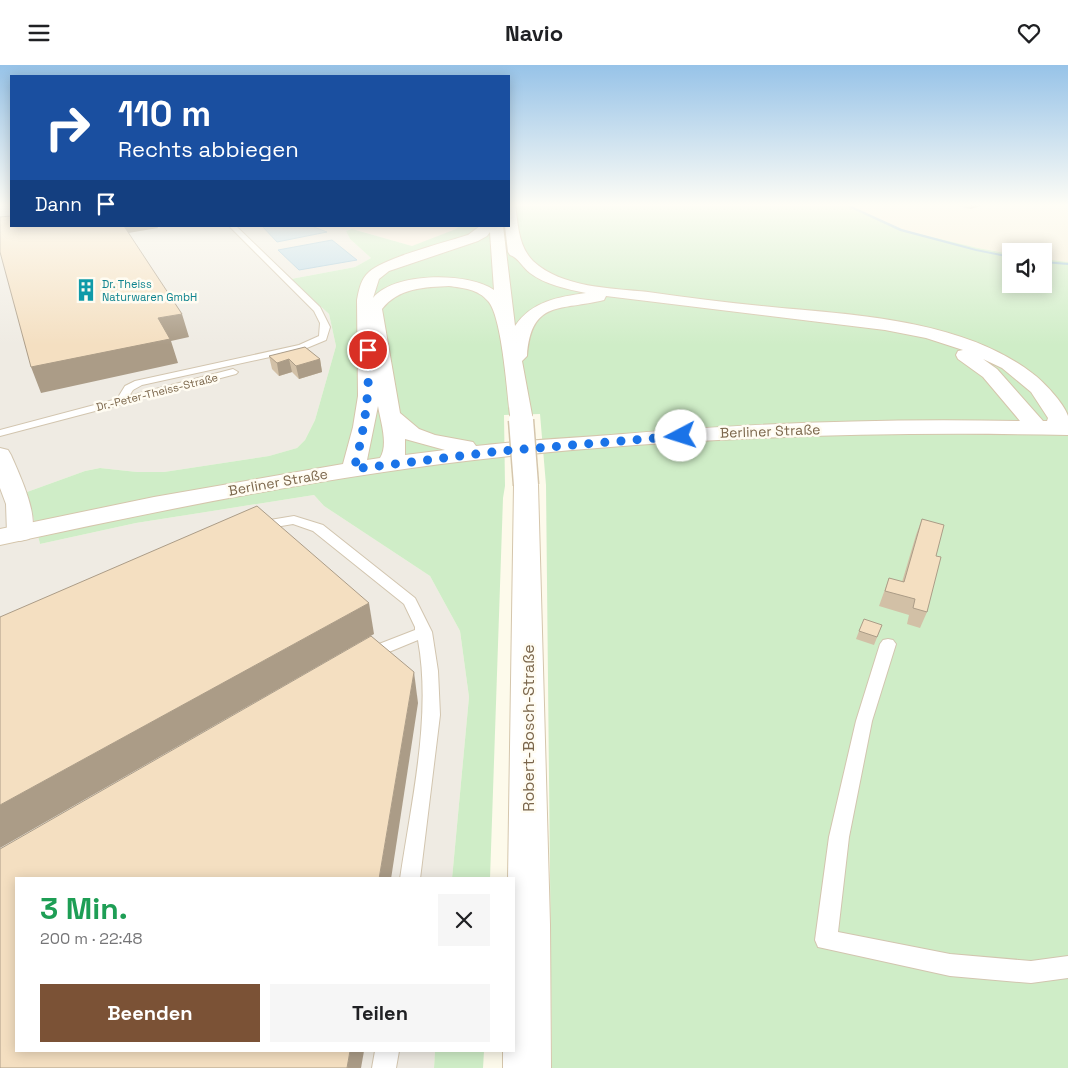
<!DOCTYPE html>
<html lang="de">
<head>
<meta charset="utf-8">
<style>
  :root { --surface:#fff; --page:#f6f6f6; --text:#202124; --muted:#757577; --accent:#7b5236 }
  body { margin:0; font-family:"Space Grotesk",sans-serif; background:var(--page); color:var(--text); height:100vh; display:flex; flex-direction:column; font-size:19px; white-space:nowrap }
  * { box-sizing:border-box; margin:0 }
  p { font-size:16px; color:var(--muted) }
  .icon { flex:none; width:28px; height:28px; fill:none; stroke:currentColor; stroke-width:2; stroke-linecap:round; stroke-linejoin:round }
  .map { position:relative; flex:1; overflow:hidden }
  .sheet { position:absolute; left:15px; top:812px; width:500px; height:175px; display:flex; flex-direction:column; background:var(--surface); border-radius:0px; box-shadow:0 2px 12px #0003 }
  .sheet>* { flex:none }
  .guide { position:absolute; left:10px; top:10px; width:500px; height:152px; border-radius:0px; box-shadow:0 2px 12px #0003; background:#1a4fa0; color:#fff; overflow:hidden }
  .tools { position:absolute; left:1002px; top:178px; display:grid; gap:10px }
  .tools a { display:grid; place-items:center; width:50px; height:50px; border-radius:0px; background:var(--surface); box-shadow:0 2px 12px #0003; font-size:25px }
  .pin { position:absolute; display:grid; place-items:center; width:42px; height:42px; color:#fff; margin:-21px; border:2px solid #fff; border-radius:50%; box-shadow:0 1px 5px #0007 }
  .me { position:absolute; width:55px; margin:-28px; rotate:265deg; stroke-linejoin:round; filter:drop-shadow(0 0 4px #0008) }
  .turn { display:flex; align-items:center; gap:18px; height:105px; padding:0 25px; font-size:22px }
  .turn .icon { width:65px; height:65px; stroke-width:2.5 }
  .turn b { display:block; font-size:35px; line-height:42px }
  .then { display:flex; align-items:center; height:48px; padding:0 25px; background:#0003; gap:10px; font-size:19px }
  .round { display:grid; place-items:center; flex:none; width:52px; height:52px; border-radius:0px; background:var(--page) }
  .overview { display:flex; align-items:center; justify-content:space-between; height:85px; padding:0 25px }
  h1 { font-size:30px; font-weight:600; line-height:38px; color:#1e9e55 }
  .primary-button { display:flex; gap:10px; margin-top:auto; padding:10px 25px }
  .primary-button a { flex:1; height:58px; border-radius:0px; background:var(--accent); color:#fff; font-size:20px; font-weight:600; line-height:58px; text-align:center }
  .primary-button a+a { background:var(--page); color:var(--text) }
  header { display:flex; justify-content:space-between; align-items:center; height:65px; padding:0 25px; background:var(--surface); font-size:22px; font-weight:600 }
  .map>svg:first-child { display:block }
  .residential { fill:#f6eed9 }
  .commercial { fill:#feeede }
  .industrial { fill:#efebe3 }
  .green { fill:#cfedc7 }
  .water { fill:#bddae9; stroke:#a3c8db }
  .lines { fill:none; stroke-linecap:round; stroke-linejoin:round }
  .stream { fill:#a3c8db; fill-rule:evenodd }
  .lane-casing { stroke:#d2c5af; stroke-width:2 }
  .street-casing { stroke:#d2c5af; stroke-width:2 }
  .secondary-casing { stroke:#d5c6ac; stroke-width:2 }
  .lane { fill:#fff; fill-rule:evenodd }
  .street { fill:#fff; fill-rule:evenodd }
  .secondary { fill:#fff; fill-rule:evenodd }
  .secondary-bridge-far1-casing { stroke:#d5c6ac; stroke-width:21; stroke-linecap:butt }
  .secondary-bridge-casing { stroke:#d5c6ac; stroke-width:27; stroke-linecap:butt }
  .secondary-bridge-far1 { stroke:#fff; stroke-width:19 }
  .secondary-bridge { stroke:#fff; stroke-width:24 }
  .wall { fill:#d2c0a6 }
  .shaded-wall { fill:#ab9c87 }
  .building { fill:#f4dfc1; stroke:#ab9c87 }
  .route { stroke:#1a73e8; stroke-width:9; stroke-dasharray:0 16.2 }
  .labels { text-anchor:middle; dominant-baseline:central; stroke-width:5; stroke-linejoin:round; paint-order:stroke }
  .far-culture-label { font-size:11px; fill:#0d838f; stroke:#fffcf2; text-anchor:start }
  .far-street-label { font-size:11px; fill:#7b664b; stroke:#fffcf2 }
  .street-label { font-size:14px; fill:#7b664b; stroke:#fffcf2 }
  .near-street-label { font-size:16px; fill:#7b664b; stroke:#fffcf2 }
</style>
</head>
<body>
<header><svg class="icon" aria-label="menu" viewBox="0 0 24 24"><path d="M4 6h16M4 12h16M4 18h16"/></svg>Navio<svg class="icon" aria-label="heart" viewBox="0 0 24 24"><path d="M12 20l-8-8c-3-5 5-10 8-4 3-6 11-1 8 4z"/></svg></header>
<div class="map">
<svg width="1068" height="1003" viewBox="0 0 1068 1003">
  <rect width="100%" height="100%" fill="#fdfaeb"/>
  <polygon class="residential" points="846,139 1068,139 1068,197 1044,194 1044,186 1011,186 1011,189 978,183 903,165"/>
  <polygon class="commercial" points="342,161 459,161 456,164 434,174 412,181"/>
  <polygon class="industrial" points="0,139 11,139 11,161 341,161 352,164 346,166 350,174 371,193 355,202 291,214 329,249 336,281 315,355 305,375 297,383 269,391 164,407 137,407 100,403 85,406 27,427 40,479 136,458 314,430 324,441 430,511 460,566 469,632 452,814 16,814 16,986 435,986 434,1003 0,1003"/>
  <g class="green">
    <polygon points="509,139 846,139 903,165 978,183 1011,189 1011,219 1044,219 1044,194 1068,197 1068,1003 552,1003 546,420 540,349 504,350 505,421 503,433 490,814 452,814 469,632 460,566 430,511 324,441 314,430 136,458 40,479 27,427 85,406 100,403 137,407 164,407 269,391 297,383 305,375 315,355 336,281 329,249 291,214 355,202 371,193 350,174 346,166 352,164 412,181 456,164 459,161 509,161"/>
    <polygon points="435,986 484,986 483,1003 434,1003"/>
  </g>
  <g class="water">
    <polygon points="262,161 311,161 327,167 277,177"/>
    <polygon points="332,175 357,195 299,205 278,185"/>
  </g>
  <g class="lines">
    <g class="stream">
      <polygon points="847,139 902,164 976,184 1011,191 1011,193 976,186 900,166 842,139"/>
      <polygon points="1044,196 1068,198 1068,200 1044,198"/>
    </g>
    <defs>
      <g id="lane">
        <polygon points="229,161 236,161 320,242 330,262 326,275 302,285 142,320 133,325 129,331 233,304 238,307 236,309 0,371 0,365 117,334 125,321 135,316 299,280 319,271 320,258 314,246"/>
        <path d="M294,451L323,460L415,533L432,567L438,606L440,650L420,814H400C411,738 432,651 418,575L367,596L361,594L359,590L361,586L415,565V562L404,539L313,466L293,459L258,465L252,461L258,457Z"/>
        <polygon points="888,574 893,575 896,579 872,656 849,772 838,867 950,889 1031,896 1068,891 1068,913 1031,918 950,911 818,882 815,875 829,772 856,656 880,579 883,575"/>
        <polygon points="375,986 399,986 396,1003 372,1003"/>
      </g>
      <path id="street" d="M0,383L8,385L11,390C19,409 42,455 29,474L20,476L11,474L7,468L6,439L0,423Z"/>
      <g id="secondary">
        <path d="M509,139H515C518,159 518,181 533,196C562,223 611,223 648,227C689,233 731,238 772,242C856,250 963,255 1032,308C1043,316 1064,338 1068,351C1068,356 1068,364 1068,370C879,366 689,372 501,392C332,410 166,444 0,480V464L154,432L343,399L353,362L358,331L357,235C359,224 361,214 369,207C384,193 446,177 468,170L480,161H503L515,261C532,236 558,232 586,228C567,224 546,220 530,208C523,203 518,192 510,190L508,187L505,161H509ZM490,167L494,225C468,207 394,207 373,233L379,214L389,206L478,176L487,171ZM449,221C463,223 478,224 488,236C502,251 507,327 510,350L513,355L521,356L529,355L532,350L522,296L527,291C531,234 561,246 604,235L606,231L885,265L926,273L963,285L958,286L956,290L958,294L983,312L1020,356C887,353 755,358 623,369C574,373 525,375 476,381L473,377L435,370L419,364L400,348L382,244C398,223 425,222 449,221ZM983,294L1002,303L1031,327L1048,353L1047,356H1043L997,304ZM378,341C380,354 389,380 380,393L367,395ZM405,374L445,385L405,390Z"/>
        <polygon points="526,413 535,415 538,420 550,859 551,1003 503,1003 503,986 514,986 514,814 508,814 514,420 517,415"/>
      </g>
    </defs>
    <use href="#lane" class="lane-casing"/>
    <use href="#street" class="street-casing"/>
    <use href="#secondary" class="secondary-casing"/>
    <use href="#lane" class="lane"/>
    <use href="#street" class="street"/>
    <use href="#secondary" class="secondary"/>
    <defs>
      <polyline id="secondary-bridge-far1" points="521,350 521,356"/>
      <polyline id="secondary-bridge" points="521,355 526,420"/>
    </defs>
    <use href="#secondary-bridge-far1" class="secondary-bridge-far1-casing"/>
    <use href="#secondary-bridge" class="secondary-bridge-casing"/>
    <use href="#secondary-bridge-far1" class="secondary-bridge-far1"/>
    <use href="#secondary-bridge" class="secondary-bridge"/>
  </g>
  <g class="wall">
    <polygon points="959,139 988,139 970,144 958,141"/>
    <polygon points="269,291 320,294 322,307 299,314 292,307 279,311 272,304"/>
    <polygon points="922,454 936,491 927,547 920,563 907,559 909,550 879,541 889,513 902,517 916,470"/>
    <polygon points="882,560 874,580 856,574 859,566"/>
  </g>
  <g class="shaded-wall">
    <polygon points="971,139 988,139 970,144"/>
    <polygon points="120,161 157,161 158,163 122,169"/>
    <polygon points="182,249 189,272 171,276 178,298 41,328 31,302 158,253"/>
    <polygon points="289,294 292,307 279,311 277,298"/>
    <polygon points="320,294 322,307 299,314 296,301"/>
    <polygon points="369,538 374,569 0,783 0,740"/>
    <polygon points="414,607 418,638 391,814 379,814"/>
    <polygon points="350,986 364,986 361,1003 347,1003"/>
  </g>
  <g class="building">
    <polygon points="11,151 11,161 124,161 182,249 158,253 170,274 31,302 0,187 0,152"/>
    <polygon points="305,282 320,294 296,301 289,294 277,298 269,291"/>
    <polygon points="257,441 369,538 0,740 0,552"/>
    <polygon points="922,454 944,460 936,491 941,492 927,547 913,543 915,534 885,526 889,513 904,517"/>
    <polygon points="864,554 882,560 877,572 859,566"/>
    <polygon points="371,571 414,607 379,814 16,814 16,986 350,986 347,1003 0,1003 0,784"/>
  </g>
  <linearGradient id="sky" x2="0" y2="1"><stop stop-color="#97c3e8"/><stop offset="0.5" stop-color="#fefdf6"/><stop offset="1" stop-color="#fefdf6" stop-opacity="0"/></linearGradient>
  <rect width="1068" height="280" fill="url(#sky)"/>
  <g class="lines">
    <path class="route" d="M368,285C370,328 365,362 354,404L501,386L681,371"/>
  </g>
  <defs>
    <symbol id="building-bare" viewBox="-9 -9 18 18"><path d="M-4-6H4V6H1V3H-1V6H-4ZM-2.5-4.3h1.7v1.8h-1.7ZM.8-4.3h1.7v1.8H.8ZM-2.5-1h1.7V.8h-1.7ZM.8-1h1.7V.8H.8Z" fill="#0f9aa8" stroke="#fffcf2" stroke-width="2.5" paint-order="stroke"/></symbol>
  </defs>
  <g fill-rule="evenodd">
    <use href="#building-bare" x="70" y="209" width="32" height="32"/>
  </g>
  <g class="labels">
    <g class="far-culture-label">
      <text x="102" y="219">Dr. Theiss<tspan x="102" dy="13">Naturwaren GmbH</tspan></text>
    </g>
    <g class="far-street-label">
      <text transform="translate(157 327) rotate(-14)">Dr.-Peter-Theiss-Straße</text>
    </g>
    <g class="street-label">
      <text transform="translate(770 366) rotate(-2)">Berliner Straße</text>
      <text transform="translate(278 417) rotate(-10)">Berliner Straße</text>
    </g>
    <g class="near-street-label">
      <text transform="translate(528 663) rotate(-90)">Robert-Bosch-Straße</text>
    </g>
  </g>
</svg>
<div class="tools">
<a><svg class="icon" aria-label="sound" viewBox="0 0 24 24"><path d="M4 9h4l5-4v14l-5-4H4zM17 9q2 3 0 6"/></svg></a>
</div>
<div class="pin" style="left:368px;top:285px;background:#d93025"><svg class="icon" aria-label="arrive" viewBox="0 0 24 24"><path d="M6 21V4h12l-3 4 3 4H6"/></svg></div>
<svg class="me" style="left:681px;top:371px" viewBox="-20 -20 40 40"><circle r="19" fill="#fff"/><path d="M0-13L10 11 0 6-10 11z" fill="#1a73e8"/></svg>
<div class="guide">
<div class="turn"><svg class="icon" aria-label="right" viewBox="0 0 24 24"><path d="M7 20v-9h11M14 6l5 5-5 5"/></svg><div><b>110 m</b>Rechts abbiegen</div></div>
<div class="then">Dann<svg class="icon" aria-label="arrive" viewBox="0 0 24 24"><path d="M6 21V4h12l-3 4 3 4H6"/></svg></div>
</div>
<section class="sheet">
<div class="overview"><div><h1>3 Min.</h1><p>200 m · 22:48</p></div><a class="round"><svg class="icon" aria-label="close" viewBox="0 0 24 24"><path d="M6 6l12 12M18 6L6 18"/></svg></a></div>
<div class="primary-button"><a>Beenden</a><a>Teilen</a></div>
</section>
</div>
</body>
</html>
